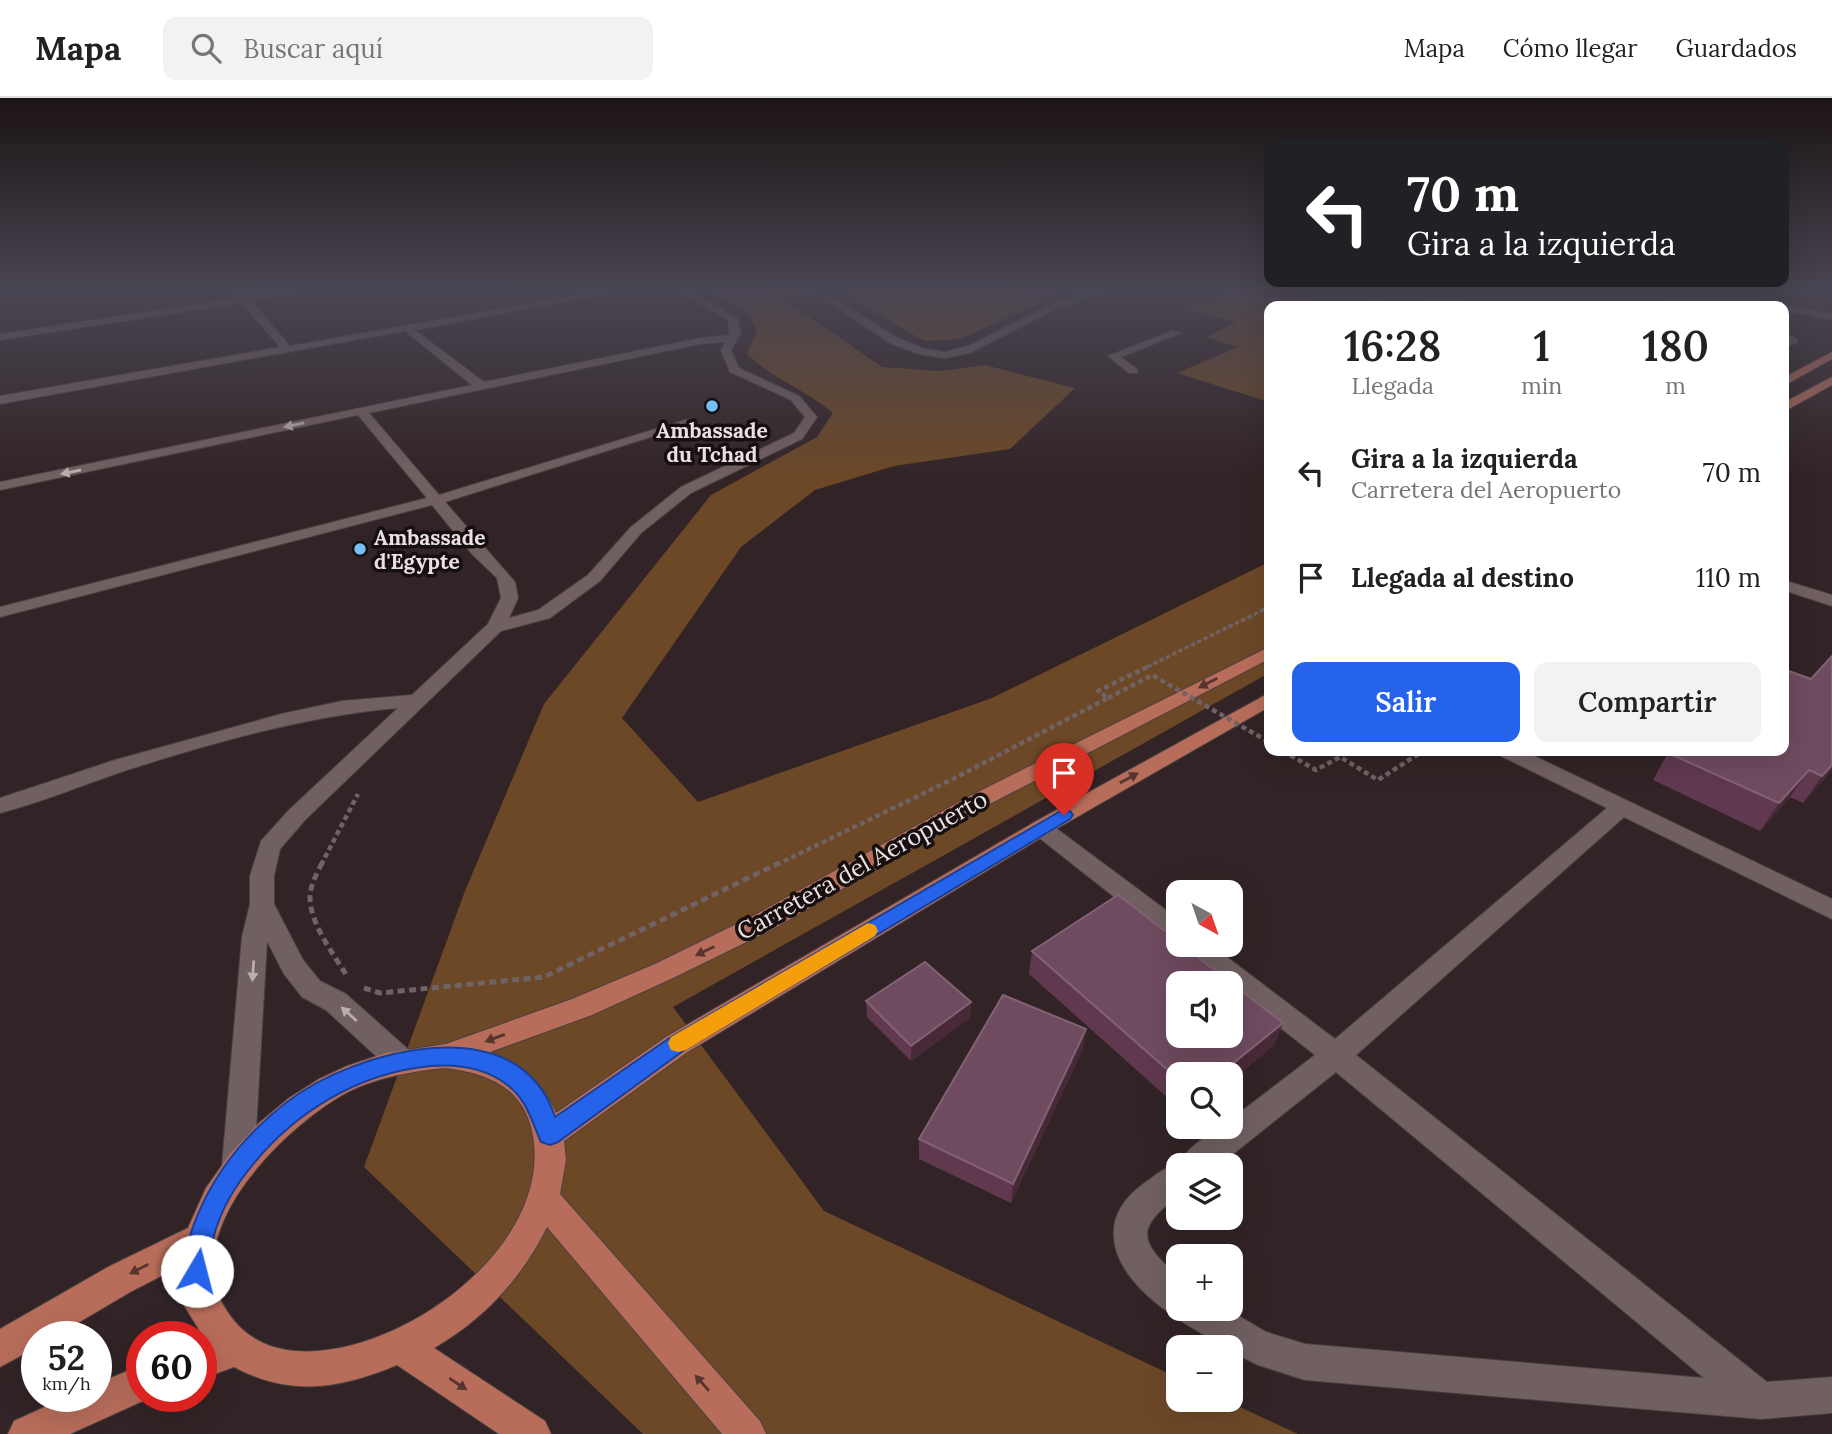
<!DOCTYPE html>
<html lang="es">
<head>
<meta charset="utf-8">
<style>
  :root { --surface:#fff; --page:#f2f2f2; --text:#222; --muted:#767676; --line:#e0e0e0; --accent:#2563eb }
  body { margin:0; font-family:Lora,serif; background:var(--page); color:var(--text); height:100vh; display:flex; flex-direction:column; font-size:26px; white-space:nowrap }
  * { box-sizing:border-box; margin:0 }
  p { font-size:23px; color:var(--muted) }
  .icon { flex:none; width:38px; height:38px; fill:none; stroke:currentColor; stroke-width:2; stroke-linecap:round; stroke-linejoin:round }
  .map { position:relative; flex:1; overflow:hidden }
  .panel { position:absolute; left:1264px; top:203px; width:525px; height:455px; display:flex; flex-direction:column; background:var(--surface); border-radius:14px; box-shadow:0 7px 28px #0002 }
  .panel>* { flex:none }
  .guide { position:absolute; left:1264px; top:42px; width:525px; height:147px; border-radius:14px; box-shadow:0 7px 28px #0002; background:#202124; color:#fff; overflow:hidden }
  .needle { width:46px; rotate:140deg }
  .controls { position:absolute; left:1166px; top:782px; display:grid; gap:14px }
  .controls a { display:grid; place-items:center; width:77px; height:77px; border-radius:14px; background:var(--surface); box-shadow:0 7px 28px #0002; font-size:35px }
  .speed { position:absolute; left:21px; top:1223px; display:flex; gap:14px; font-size:35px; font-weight:700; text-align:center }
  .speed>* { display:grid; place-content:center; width:91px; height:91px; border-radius:50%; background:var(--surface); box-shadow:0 7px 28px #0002; line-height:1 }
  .speed small { font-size:18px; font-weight:400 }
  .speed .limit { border:10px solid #d22; background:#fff; color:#111 }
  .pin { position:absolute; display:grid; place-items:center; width:60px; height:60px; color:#fff; margin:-72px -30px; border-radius:50% 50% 50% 0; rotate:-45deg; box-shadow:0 0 7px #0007 }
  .pin .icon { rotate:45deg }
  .me { position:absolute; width:77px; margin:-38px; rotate:8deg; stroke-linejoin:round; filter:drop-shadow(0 0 5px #0008) }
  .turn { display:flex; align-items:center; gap:24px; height:147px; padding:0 28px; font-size:32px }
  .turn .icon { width:91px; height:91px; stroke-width:2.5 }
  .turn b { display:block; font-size:49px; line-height:60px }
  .eta { display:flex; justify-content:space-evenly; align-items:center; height:119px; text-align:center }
  .eta b { font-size:42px; font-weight:600; line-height:49px }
  .primary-button { display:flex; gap:14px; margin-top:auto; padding:14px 28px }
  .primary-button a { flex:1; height:80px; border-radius:14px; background:var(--accent); color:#fff; font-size:28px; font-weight:600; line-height:80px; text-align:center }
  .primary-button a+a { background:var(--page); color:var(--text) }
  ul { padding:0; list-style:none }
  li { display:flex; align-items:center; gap:21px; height:105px; padding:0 28px }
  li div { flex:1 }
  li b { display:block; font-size:26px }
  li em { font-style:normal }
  header { display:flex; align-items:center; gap:42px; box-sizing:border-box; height:98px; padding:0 35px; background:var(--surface); border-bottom:2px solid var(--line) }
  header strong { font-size:33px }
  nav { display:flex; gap:38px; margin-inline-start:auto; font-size:24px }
  .search { width:490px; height:63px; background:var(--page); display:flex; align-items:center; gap:18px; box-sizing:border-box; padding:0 24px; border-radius:14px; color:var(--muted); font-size:26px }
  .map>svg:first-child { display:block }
  .green { fill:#6c4827 }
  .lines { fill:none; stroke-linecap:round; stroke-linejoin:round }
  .minor-casing { stroke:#4c4042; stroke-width:2 }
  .major-casing { stroke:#4c4042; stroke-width:2 }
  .path-far2 { stroke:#706365; stroke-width:3.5; stroke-dasharray:4.5 2.5; stroke-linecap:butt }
  .path-far1 { stroke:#706365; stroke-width:4.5; stroke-dasharray:5 3.5; stroke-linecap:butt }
  .path { stroke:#706365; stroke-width:5; stroke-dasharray:7 4.5; stroke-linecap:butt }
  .minor { fill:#716062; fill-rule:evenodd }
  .major { fill:#b86d5a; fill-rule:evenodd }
  .path-bridge { stroke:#706365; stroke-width:4.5; stroke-dasharray:5 3.5; stroke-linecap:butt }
  .wall { fill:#60394f }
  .shaded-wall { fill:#472938 }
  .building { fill:#6f4b5f; stroke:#826273; stroke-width:2; fill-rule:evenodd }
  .oneway { fill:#bbadaf }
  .oneway2 { fill:#57352e }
  .route { fill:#2563eb; stroke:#184099; stroke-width:2 }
  .slow { fill:#f59e0b }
  .poi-dot { fill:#76c0f7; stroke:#160f10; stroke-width:2.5 }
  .labels { text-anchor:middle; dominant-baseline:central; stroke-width:7; stroke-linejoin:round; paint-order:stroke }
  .far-poi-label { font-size:21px; font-weight:bold; fill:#ece1e2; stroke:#160f10 }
  .street-label { font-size:24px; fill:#ece1e2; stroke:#160f10 }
</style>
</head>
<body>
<header>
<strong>Mapa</strong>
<div class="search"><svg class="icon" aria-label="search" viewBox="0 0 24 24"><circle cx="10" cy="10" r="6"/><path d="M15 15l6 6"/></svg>Buscar aquí</div>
<nav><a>Mapa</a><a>Cómo llegar</a><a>Guardados</a></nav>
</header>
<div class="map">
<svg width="1832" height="1336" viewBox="0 0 1832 1336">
  <rect width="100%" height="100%" fill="#322426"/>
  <g class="green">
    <path d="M705,192H834L785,202L882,269L940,273L985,267L1075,290L1010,351L894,368L815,392L741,449L622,620L698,704L992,600L1269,464V575L673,909L824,1113L1178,1280V1302H1225L1298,1336H643L364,1069L465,793L544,606L711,397L817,339L833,315C806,292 772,281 747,256L757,233L747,213Z"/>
    <polygon points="837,192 1068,192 960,241 924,243"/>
    <polygon points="1229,194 1301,195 1327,208 1269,208 1269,304 1177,275 1238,249 1206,239 1237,224 1185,212"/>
  </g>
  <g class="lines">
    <defs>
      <g id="minor">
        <path d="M235,192H241L247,198L287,192H311L251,203L290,248L605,192H627L415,232L484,284L700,240L729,237L728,222L675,192H687L737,220L741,234L731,252L739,270L799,298L817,319L802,341L691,395L641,435L600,483L550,520L501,533L305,722L280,751L274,778V806L303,862L320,883L346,896L410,953L414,962L410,971L400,974L390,971L326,912L302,899L284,876L267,843L254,1067L249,1077L238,1081L227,1077L222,1067L242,839L250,806V778L261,743L289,712L398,610C306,618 216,644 127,672C85,686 43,704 0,715V700L115,662L281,616L342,603L412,597L488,526L501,500L497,480L472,456L432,407L0,519V509L427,400L358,317L0,392V384L472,287L405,233L0,306V298L280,249L242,205L0,242V236L238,200ZM726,244L721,252L730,274L791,302L805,319L794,335L681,389L631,429L588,477L538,512L509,520L518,500L515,484L445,404L695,325L693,322H685L439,397L369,315L700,246Z"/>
        <polygon points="1093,192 1113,192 1055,211 970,255 945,260 918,256 890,245 824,201 832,199 898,240 925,251 945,254 968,248 1049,207"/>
        <path d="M1352,192C1363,192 1368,199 1379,202C1393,205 1407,203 1421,203L1423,200C1441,196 1461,195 1476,208H1465L1450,203L1431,204L1436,208C1408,208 1372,215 1352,192Z"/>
        <polygon points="1471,192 1552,192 1746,200 1832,216 1832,222 1783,212 1783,208 1475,195"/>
        <polygon points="1172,233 1181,235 1121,259 1137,271 1137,275 1129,275 1108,258"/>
        <polygon points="1783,234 1797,241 1797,245 1783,249"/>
        <polygon points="1783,482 1832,497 1832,508 1783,492"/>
        <path d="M1498,653H1524L1832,801V821L1624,719L1356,957L1767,1284L1832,1279V1315L1761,1321L1305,1282L1258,1267L1230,1253V1250H1225L1181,1223L1179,1218C1166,1214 1157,1206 1147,1197C1108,1161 1098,1117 1146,1084C1157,1076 1167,1068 1179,1066C1186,1051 1214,1029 1230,1029V1022L1315,957L1230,890V886H1224L1184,854L1180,847H1211L1335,941L1607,710L1501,658ZM1336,974L1704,1280L1305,1246L1266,1234L1227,1211H1178V1178C1140,1145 1134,1130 1178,1099V1068H1218Z"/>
        <polygon points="1041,722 1049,725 1178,821 1178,844 1169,842 1033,735 1030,730 1033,725"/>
      </g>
      <g id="major">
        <polygon points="1832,254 1832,261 1783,288 1783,280"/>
        <polygon points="1832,279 1832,287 1783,314 1783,305"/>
        <path d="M1269,549V561L984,709L773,831L673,880L592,917L490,954C522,965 542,985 556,1015L666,939L1033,725L1269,595V609L1049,735L686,955L564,1043L566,1062L560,1096L760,1323L766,1336H722L547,1129C522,1180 484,1221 434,1250L545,1323L551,1336H499L397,1267C340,1291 290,1299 234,1269L201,1281V1245L206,1243L185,1209L179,1169L132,1193L54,1239H37V1249L0,1269V1231L108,1169L188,1130L206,1090L230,1056L259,1025L289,1000L319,981L347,968L386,955L446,946L572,901L655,866L755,817L968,699ZM445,970C486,975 522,988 532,1033C557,1147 399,1261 296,1253C268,1251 245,1239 229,1216C174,1140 276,1037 339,999C371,980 408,974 445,970Z"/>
        <polygon points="142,1267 142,1298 154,1298 70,1336 8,1336 14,1323 69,1298 96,1298 96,1286"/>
      </g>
    </defs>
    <use href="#minor" class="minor-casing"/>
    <use href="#major" class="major-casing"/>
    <polyline class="path-far2" points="1147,569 1269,509"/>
    <g class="path-far1">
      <polyline points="1283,653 1316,672 1340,659 1378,682 1423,653"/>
      <polyline points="321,767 358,696"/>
      <polyline points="776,767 953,681 1108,600 1098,593 1151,567"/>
    </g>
    <g class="path">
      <path d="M322,765C317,775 311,786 310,797C309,825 333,855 347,878"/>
      <polyline points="364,890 380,895 544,879 779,765"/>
    </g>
    <use href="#minor" class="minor"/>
    <use href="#major" class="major"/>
    <polyline class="path-bridge" points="1108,600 1152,577 1269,644"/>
  </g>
  <g class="wall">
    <polygon points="1832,558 1832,672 1803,705 1790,699 1760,733 1653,682 1668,655 1811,581"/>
    <polygon points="1032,853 1283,925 1274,947 1230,984 1230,976 1178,976 1178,1009 1029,876"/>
    <polygon points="866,903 971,904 970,920 911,963 867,919"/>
    <polygon points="1083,951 1011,1105 919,1061 919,1041"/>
  </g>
  <g class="shaded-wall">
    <polygon points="1832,667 1832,672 1803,705 1822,678"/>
    <polygon points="1809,672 1790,699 1760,733 1779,705"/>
    <polygon points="971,904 970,920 911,963 911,948"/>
    <polygon points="1283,925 1274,947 1230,984 1230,976 1220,976"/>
    <polygon points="1086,931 1083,951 1011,1105 1013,1086"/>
  </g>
  <g class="building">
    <polygon points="1832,558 1832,667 1822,678 1809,672 1779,705 1668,655 1671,653 1783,653 1783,571 1811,581"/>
    <path d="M1118,797L1178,843V847H1182L1283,925L1220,976H1178V981L1032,853ZM1178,886H1230V938H1178Z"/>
    <polygon points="925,864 971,904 911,948 866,903"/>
    <polygon points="1003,897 1086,931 1013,1086 919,1041"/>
  </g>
  <defs><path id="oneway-solid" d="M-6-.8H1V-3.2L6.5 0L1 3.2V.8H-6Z" transform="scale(1.75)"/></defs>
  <g class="oneway">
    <use href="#oneway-solid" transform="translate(294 327) rotate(168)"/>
    <use href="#oneway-solid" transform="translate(71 374) rotate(168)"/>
    <use href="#oneway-solid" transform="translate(253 873) rotate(94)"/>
    <use href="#oneway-solid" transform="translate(349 916) rotate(-138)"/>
  </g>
  <g class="oneway2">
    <use href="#oneway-solid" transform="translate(1208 585) rotate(153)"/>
    <use href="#oneway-solid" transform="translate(1129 680) rotate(-29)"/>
    <use href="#oneway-solid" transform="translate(705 853) rotate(154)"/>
    <use href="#oneway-solid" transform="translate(495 940) rotate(160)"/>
    <use href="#oneway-solid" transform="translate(139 1171) rotate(153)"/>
    <use href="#oneway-solid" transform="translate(702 1285) rotate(-131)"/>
    <use href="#oneway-solid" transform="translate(458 1286) rotate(34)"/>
  </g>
  <linearGradient id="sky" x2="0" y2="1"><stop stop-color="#1c1415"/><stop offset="0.51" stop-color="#494552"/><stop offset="1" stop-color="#494552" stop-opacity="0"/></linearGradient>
  <rect width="1832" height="379" fill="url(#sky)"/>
  <path class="route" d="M1064,711L1070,713L1073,717L1070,721L683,953L558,1044L550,1047L541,1044C531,1022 527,1001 506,986C484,969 456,966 430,968C357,975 291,1016 247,1074C232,1093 219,1117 213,1141C210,1155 212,1169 206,1182L197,1186L188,1182C180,1163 189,1139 196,1121C215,1073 247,1035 287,1004C355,952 519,907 555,1019L668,941Z"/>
  <polygon class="slow" points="868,825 875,827 878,833 875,838 686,952 678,954 671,952 668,945 671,939"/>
  <g class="poi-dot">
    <circle cx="712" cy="308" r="7"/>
    <circle cx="360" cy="451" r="7"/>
  </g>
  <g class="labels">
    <g class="far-poi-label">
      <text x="712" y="332">Ambassade<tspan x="712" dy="24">du Tchad</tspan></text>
      <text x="374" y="439" text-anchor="start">Ambassade<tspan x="374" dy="24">d'Egypte</tspan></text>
    </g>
    <g class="street-label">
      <text transform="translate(862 767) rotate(-29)">Carretera del Aeropuerto</text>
    </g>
  </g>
</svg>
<div class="controls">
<a><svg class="needle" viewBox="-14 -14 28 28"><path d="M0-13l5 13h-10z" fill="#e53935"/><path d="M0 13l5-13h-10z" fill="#767676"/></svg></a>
<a><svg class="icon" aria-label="sound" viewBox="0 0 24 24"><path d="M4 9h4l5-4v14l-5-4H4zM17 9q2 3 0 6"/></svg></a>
<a><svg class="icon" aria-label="search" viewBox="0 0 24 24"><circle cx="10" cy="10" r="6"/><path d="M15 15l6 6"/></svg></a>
<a><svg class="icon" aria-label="layers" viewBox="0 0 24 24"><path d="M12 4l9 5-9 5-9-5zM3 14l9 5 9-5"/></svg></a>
<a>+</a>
<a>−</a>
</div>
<div class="speed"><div>52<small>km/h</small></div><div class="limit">60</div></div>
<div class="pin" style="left:1064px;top:717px;background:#d93025"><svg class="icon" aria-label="arrive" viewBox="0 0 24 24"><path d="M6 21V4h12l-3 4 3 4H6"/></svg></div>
<svg class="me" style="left:197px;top:1173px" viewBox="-20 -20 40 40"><circle r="19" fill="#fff"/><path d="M0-13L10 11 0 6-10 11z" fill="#2563eb"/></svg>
<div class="guide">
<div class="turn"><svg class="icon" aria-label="left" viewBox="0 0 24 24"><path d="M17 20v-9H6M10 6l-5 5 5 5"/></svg><div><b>70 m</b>Gira a la izquierda</div></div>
</div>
<section class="panel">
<div class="eta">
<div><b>16:28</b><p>Llegada</p></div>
<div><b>1</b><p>min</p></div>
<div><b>180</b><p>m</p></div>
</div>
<ul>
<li><svg class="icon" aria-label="left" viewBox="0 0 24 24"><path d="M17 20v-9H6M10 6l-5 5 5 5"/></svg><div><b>Gira a la izquierda</b><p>Carretera del Aeropuerto</p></div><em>70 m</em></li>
<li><svg class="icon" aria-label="arrive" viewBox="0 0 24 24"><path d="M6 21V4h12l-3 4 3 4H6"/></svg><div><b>Llegada al destino</b></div><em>110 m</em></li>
</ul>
<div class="primary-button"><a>Salir</a><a>Compartir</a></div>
</section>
</div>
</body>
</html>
